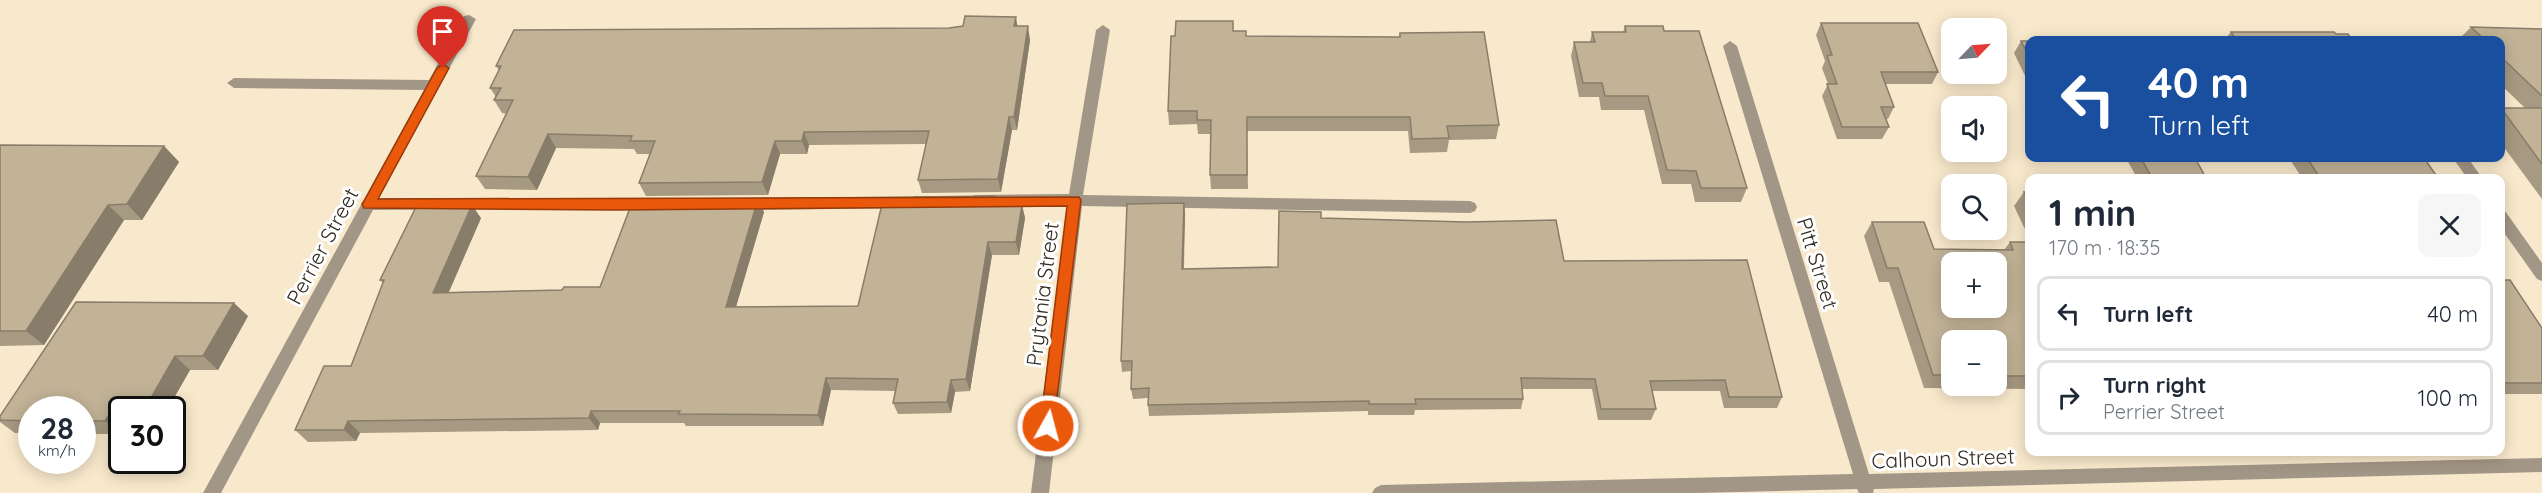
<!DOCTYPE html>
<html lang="en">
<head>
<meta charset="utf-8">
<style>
  :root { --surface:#fff; --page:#f6f6f7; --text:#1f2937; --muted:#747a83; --line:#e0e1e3 }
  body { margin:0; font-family:Quicksand,sans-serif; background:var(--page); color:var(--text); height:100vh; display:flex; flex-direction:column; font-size:22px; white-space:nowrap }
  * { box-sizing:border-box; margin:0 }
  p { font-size:20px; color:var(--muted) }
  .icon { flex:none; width:33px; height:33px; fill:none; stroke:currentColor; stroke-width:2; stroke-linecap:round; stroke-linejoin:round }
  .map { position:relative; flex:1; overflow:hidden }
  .details { position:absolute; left:2025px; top:174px; width:480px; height:282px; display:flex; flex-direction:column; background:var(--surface); border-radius:12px; box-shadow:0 3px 15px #0003 }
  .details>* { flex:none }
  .hud { position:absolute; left:2025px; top:36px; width:480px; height:126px; border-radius:12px; box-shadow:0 3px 15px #0003; background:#1a4fa0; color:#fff; overflow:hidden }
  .needle { width:39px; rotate:65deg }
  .tools { position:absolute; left:1941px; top:18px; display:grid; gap:12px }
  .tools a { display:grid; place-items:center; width:66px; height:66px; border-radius:12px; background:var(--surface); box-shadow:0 3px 15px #0003; font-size:30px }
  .speed { position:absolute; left:18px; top:396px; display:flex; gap:12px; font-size:30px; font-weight:700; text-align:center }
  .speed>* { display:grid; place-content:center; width:78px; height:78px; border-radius:50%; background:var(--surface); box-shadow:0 3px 15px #0003; line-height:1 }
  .speed small { font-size:15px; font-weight:400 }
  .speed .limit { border:3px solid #111; border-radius:9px; background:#fff; color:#111 }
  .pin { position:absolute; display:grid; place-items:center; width:51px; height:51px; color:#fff; margin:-62px -26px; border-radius:50% 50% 50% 0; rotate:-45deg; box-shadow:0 0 6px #0007 }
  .pin .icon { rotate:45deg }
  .me { position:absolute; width:66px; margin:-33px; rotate:7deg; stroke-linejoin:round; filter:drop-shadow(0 0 4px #0008) }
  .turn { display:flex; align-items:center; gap:21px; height:126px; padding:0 24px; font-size:27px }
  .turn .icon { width:78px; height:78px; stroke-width:2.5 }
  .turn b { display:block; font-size:42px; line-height:51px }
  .round { display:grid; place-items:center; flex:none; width:63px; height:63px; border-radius:12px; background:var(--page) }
  .overview { display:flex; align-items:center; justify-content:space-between; height:102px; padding:0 24px }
  h1 { font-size:36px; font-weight:700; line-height:45px }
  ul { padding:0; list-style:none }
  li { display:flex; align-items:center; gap:18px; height:75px; margin:0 12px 9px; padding:0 12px; border:3px solid var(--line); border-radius:12px }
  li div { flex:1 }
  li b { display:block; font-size:22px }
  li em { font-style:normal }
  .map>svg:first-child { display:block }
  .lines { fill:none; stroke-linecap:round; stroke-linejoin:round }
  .minor { fill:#a29686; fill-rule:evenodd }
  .wall { fill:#a79a82; fill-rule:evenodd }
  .shaded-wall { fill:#887d6a }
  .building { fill:#c2b397; stroke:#887d6a; stroke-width:1.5; fill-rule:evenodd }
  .route { fill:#ea580c; stroke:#983908; stroke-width:1.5 }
  .labels { text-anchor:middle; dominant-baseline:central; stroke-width:6; stroke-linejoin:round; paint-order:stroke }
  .street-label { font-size:21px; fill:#302a1f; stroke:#fff }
</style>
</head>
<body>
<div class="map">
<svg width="2542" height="493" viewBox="0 0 2542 493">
  <rect width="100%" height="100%" fill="#f9e9cc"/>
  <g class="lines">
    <g class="minor">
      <polygon points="469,15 476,19 379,198 651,198 656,200 658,204 656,208 373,210 221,493 203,493 424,90 234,88 227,83 234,78 429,80 464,16"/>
      <polygon points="1103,25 1110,30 1083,195 1470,201 1475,203 1477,207 1475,211 1470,213 1082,206 1049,493 1031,493 1067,206 975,207 970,205 968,201 970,197 975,195 1069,194 1096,30"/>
      <polygon points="1730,41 1737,46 1869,474 2542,458 2542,472 1874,489 1873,493 1859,493 1857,489 1696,493 1372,493 1375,488 1381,485 1853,474 1723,46"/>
      <polygon points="2453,158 2468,158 2482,178 2467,178"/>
      <polygon points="933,196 938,198 940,202 938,206 933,208 741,210 736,208 734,204 736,200 741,198"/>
      <polygon points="2500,209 2505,211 2542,263 2542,281 2537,279 2500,227"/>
    </g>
  </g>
  <g class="wall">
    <polygon points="1821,23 1938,72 1932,84 1885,84 1894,107 1888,119 1886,119 1889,127 1882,139 1837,139 1822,96 1828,84 1822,68 1825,61 1816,35"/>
    <polygon points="1018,26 1030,40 1017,130 1012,130 1001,192 922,193 918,180 926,144 809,145 807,154 780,154 768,195 646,196 639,183 650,154 637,154 634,149 556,148 537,190 485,189 476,176 507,114 502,113 494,100 496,97 490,88 499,71 496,66 949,28"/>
    <polygon points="1625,26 1664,31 1747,188 1741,202 1695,202 1691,184 1662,184 1644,110 1601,110 1599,97 1579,97 1571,56 1574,42 1590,42 1592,32 1623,32"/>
    <polygon points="2471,27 2542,29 2542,199 2500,142 2500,108 2525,108 2500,84 2500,40 2458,40"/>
    <polygon points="1233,31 1246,36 1399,37 1400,33 1499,125 1496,139 1449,140 1447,152 1410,153 1408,131 1247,131 1248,189 1211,189 1210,175 1211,134 1198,134 1197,124 1169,125 1168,111"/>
    <polygon points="2231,32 2336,34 2352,40 2224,40"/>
    <polygon points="2021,41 2030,41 2030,86 2014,53"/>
    <polygon points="0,145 164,146 179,162 142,220 124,220 44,345 0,346"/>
    <polygon points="2126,158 2195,158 2206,178 2137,178"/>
    <polygon points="2289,158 2424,158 2438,178 2302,178"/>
    <polygon points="2024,192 2030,192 2030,240 2014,206"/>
    <polygon points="758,199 764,212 736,307 858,306 997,205 1022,205 1025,218 1019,255 992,255 970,391 955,392 951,413 898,414 893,403 895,391 831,390 823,426 686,426 684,423 600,423 598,430 360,433 356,441 308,442 295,430 351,366 383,283 380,280 481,218 449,292 562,290 600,287"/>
    <polygon points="1184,203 1185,215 1184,269 1278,267 1321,218 1564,261 1782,397 1777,408 1724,408 1720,391 1652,391 1656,409 1651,420 1598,420 1592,389 1522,389 1523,399 1521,409 1415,410 1414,415 1368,415 1368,411 1149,416 1148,405 1148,398 1133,399 1131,389 1131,371 1122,372 1121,361"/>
    <path d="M1872,222L1934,249L2004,250L2010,242H2030V389L1924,388L1889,282H1879L1864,236ZM1952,340H1996V386H1952Z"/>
    <polygon points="2500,280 2542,328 2542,394 2500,394"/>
    <polygon points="248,316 218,370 190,370 167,410 122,410 122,434 82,434 82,410 32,410 32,434 15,433 0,422 0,416"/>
  </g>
  <g class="shaded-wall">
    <polygon points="1016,17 1018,30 1014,26"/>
    <polygon points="1028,26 1030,40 1017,130 1014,117"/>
    <polygon points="1009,117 1012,130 1001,192 998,179"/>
    <polygon points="804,132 809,145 807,154 802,141"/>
    <polygon points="548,134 556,148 537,190 528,177"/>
    <polygon points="775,141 780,154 768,195 762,182"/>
    <polygon points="164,146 179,162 142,220 127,204"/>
    <polygon points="758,199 764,212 732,320 726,307"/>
    <polygon points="1184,203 1185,215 1183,280 1182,269"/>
    <polygon points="108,205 124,220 44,345 26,331"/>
    <polygon points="472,205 481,218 443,305 433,293"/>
    <polygon points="1022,205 1025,218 1019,255 1016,242"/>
    <polygon points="988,242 992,255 970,391 966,379"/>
    <polygon points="234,303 248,316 218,370 203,356"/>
    <polygon points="175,356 190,370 167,410 144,410"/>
    <polygon points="826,378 831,390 823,426 818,415"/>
    <polygon points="951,380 955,392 951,413 947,402"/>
    <polygon points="591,411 600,423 598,430 589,418"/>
    <polygon points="111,412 122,421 122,434 105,421"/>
    <polygon points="348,421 360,433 356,441 344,430"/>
  </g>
  <g class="building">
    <polygon points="965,16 1016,17 1014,26 1028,26 1014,117 1009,117 998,179 918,180 929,131 804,132 802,141 775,141 762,182 639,183 655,141 630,141 632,136 548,134 528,177 476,176 513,100 494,100 501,88 490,88 501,66 496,66 514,30 949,28 963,26"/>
    <polygon points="1176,21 1233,21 1233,31 1246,31 1246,36 1400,37 1400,33 1484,32 1499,125 1447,126 1449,138 1412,139 1410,117 1247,117 1247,175 1210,175 1211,120 1197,120 1197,111 1168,111 1171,36 1175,36"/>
    <polygon points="1821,23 1918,23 1938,72 1881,72 1894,107 1881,107 1889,127 1842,127 1827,84 1837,84 1827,56 1832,55"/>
    <polygon points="1625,26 1663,26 1664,31 1699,31 1747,188 1701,188 1696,171 1667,170 1648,96 1605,96 1602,83 1583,83 1574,42 1595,42 1592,32 1626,32"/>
    <polygon points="2471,27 2542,29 2542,96 2500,56 2500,40 2485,40"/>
    <polygon points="2231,32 2334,32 2336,34 2348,34 2352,40 2236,40"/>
    <polygon points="2021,41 2030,41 2030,58"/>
    <polygon points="2501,108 2542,108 2542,164"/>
    <polygon points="0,145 164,146 127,204 108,205 26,331 0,331"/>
    <polygon points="2141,158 2195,158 2206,178 2152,178"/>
    <polygon points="2307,158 2424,158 2438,178 2320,178"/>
    <polygon points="2024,192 2030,192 2030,204"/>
    <polygon points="995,196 993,205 1022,205 1016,242 988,242 966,379 951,380 947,402 893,403 898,379 826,378 818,415 678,414 680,411 591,411 589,418 348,421 344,430 295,430 324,366 351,366 384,280 380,280 417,205 472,205 433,293 562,290 564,287 600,287 633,200 758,199 726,307 858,306 882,204 912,205 914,197"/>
    <polygon points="1184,203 1182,269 1278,267 1279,211 1321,212 1321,218 1466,222 1556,220 1564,261 1747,260 1782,397 1729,397 1725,380 1650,381 1656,409 1601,409 1595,379 1521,378 1523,399 1415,399 1416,404 1369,404 1369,401 1148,405 1149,388 1131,389 1132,361 1121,361 1127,204"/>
    <path d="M1872,222H1924L1934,249L2013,250L2010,242H2030V376H1996V340H1952V375H1933L1898,268H1887ZM1952,262H1996V308H1952Z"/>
    <polygon points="2500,280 2510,280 2542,328 2542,383 2504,383 2500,379"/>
    <polygon points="76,302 234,303 203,356 175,356 144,410 122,410 122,412 111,412 105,421 82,421 82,410 32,410 32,421 0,420 0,416"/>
  </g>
  <polygon class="route" points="443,64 449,68 378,199 1079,197 1081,200 1053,430 1048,432 1042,430 1040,426 1067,206 615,210 364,208 362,204 364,201 437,68"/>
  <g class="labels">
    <g class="street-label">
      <text transform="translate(322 246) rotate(-62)">Perrier Street</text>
      <text transform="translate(1818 263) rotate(73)">Pitt Street</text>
      <text transform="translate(1042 294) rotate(-83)">Prytania Street</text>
      <text transform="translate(1943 458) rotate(-2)">Calhoun Street</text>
    </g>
  </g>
</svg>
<div class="tools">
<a><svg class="needle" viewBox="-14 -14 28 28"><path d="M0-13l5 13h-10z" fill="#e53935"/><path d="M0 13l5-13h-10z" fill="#747a83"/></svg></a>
<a><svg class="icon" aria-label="sound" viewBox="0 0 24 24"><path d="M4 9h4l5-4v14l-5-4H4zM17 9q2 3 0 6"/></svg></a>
<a><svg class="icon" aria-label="search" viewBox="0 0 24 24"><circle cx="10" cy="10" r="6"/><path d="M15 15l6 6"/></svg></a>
<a>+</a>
<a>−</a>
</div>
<div class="speed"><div>28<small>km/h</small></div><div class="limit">30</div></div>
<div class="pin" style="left:443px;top:68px;background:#d93025"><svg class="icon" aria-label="arrive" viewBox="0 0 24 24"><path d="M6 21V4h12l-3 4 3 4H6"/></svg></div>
<svg class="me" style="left:1048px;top:426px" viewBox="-20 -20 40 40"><circle r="17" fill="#ea580c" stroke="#fff" stroke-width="3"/><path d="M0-11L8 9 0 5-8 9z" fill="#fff"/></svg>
<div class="hud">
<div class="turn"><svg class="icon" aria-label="left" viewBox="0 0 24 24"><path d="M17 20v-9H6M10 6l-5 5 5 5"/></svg><div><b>40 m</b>Turn left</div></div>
</div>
<section class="details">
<div class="overview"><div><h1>1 min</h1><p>170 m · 18:35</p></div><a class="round"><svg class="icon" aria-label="close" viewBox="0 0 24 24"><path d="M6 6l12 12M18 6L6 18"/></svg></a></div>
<ul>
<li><svg class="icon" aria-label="left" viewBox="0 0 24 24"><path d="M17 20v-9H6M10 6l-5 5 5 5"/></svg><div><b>Turn left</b></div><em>40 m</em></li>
<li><svg class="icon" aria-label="right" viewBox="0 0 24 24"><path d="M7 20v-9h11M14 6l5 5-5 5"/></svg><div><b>Turn right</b><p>Perrier Street</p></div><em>100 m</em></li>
</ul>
</section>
</div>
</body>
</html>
